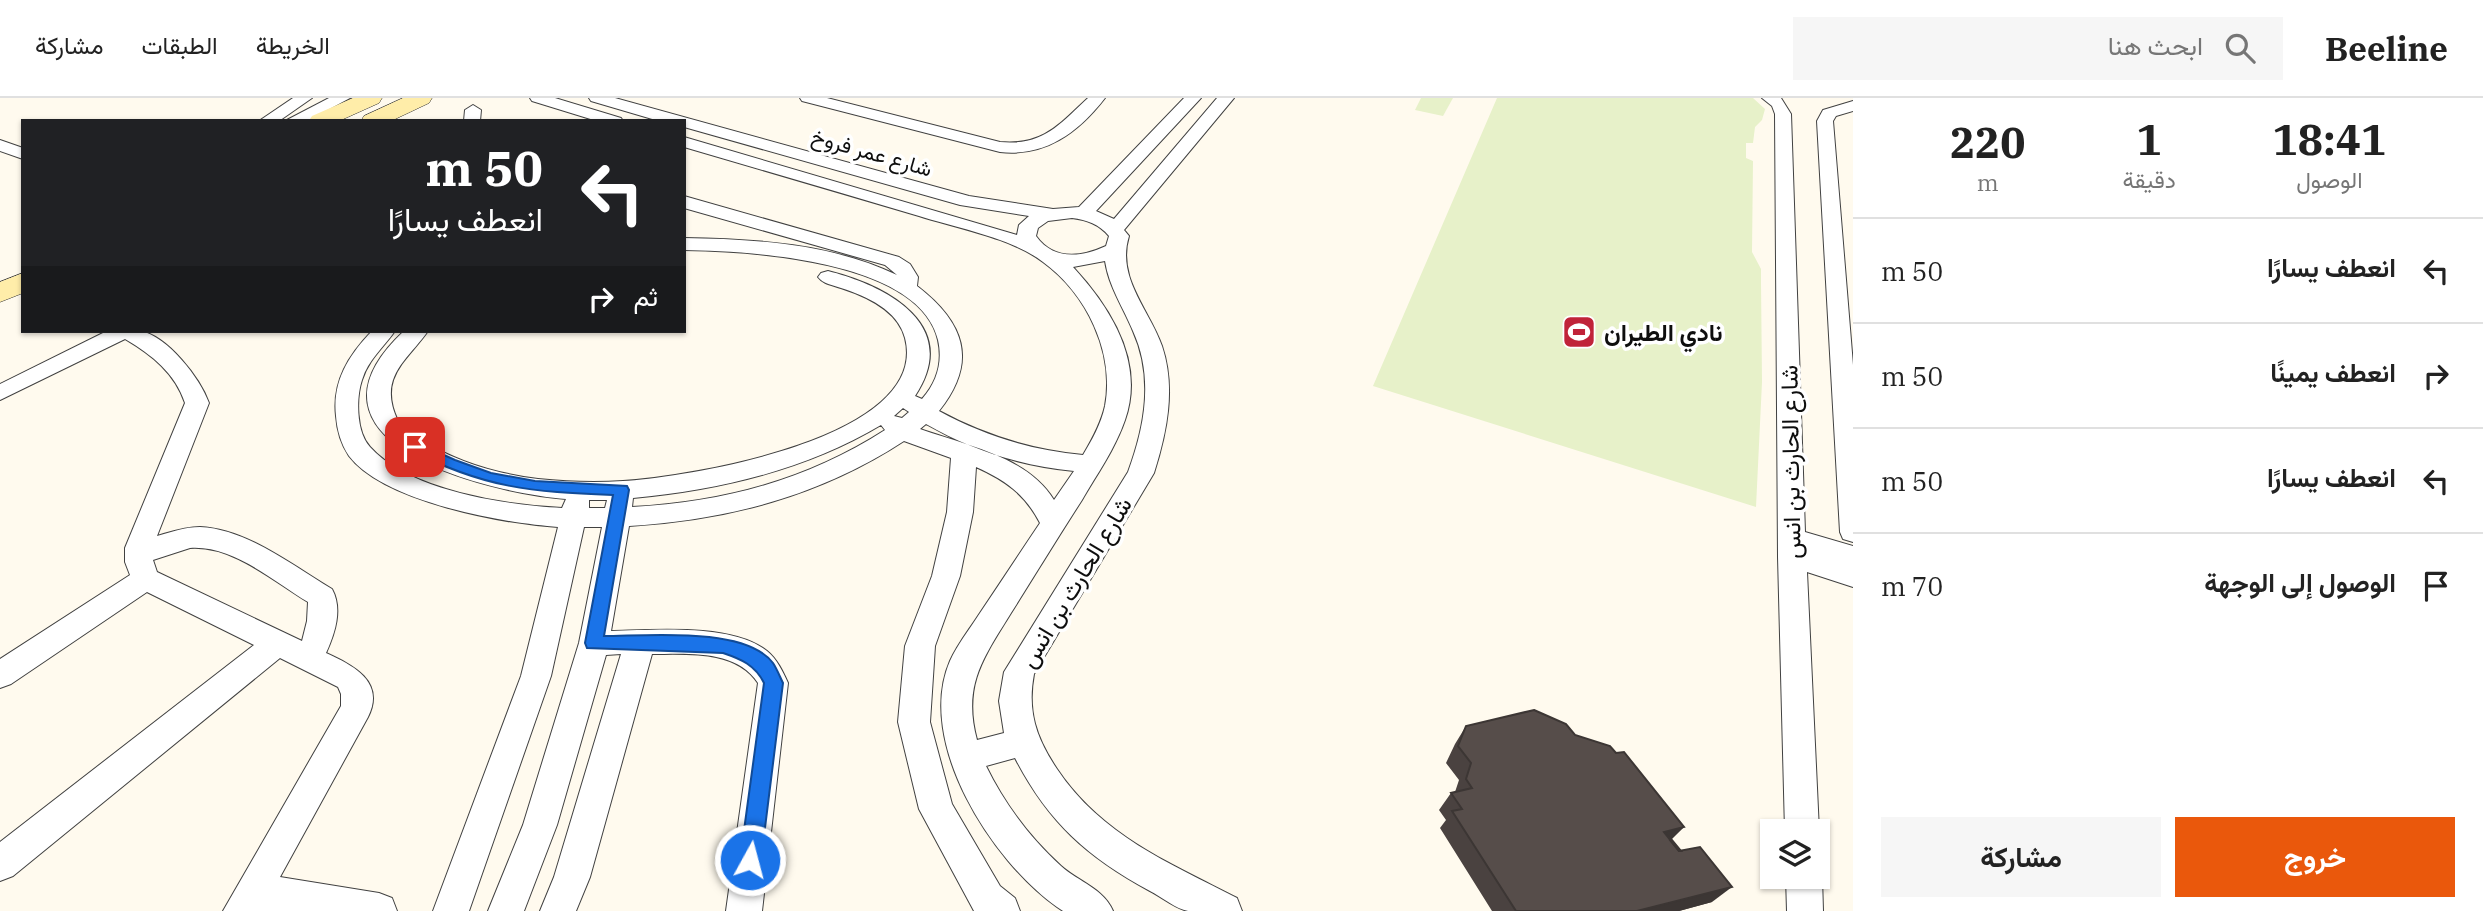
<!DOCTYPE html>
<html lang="ar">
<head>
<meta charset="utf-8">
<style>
  :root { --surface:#fff; --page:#f6f6f6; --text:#222; --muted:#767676; --line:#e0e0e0; --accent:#ea580c }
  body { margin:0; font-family:"IBM Plex Serif",Vazirmatn,serif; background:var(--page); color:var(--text); direction:rtl; height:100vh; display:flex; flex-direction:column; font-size:26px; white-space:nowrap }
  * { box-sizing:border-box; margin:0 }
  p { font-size:23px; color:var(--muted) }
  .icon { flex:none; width:38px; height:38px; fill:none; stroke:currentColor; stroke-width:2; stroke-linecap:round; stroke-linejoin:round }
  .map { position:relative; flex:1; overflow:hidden; direction:ltr }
  .drawer { display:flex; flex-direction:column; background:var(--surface); width:630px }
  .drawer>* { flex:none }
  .top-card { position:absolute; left:21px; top:21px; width:665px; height:214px; border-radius:0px; box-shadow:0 2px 5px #0004; direction:rtl; background:#202124; color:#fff; overflow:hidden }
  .buttons { position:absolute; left:1760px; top:721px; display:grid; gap:14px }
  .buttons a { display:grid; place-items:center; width:70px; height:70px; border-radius:0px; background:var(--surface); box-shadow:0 2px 5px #0004; font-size:35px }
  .pin { position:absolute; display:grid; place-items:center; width:60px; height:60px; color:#fff; margin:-30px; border-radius:14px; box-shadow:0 4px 10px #0006 }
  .me { position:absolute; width:77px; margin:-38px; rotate:7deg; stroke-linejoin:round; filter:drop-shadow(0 0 5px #0008) }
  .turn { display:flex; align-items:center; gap:24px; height:147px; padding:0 28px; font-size:32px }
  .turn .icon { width:91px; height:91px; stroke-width:2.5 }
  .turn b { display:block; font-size:49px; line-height:60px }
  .then { display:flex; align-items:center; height:66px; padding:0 28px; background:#0003; gap:14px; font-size:26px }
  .eta { display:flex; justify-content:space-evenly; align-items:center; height:119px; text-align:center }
  .eta b { font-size:42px; font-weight:700; line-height:49px }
  .button { display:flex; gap:14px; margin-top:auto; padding:14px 28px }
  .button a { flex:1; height:80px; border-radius:0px; background:var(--accent); color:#fff; font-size:28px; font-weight:700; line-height:80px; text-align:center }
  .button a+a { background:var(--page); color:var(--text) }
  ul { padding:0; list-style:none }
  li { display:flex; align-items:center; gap:21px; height:105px; padding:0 28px; border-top:2px solid var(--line) }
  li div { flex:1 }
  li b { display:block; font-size:26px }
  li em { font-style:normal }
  header { display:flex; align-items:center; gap:42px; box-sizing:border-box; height:98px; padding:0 35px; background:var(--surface); border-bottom:2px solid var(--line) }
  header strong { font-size:33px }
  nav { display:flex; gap:38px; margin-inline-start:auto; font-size:24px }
  .search { width:490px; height:63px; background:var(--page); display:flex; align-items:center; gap:18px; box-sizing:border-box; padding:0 24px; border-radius:0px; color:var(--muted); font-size:26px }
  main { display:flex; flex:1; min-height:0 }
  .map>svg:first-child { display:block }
  .pitch { fill:#e7f1c9 }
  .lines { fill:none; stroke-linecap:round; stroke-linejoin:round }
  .street-casing { stroke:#414141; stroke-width:2 }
  .secondary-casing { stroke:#303030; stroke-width:1 }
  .street { fill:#fff; fill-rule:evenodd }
  .secondary { fill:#ffeda9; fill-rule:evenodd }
  .wall { fill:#4a4240 }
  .shaded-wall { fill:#3c3634 }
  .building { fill:#564d4a; stroke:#3c3634; stroke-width:2 }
  .route { fill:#1a73e8; stroke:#114b97; stroke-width:2 }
  .labels { text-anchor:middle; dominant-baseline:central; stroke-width:7; stroke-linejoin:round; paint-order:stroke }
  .far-street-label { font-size:21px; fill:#0e0e0e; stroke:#fff }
  .poi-label { font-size:24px; font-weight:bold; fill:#0e0e0e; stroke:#fff; text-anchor:start }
  .street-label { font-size:24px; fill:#0e0e0e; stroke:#fff }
</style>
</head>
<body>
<header>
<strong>Beeline</strong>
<div class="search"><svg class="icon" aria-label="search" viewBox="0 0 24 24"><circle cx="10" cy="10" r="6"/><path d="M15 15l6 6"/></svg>ابحث هنا</div>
<nav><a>الخريطة</a><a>الطبقات</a><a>مشاركة</a></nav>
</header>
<main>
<section class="drawer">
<div class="eta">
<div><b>18:41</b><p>الوصول</p></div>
<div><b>1</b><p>دقيقة</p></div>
<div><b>220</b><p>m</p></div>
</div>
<ul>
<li><svg class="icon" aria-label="left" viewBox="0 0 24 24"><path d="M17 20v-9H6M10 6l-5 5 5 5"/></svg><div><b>انعطف يسارًا</b></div><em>50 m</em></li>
<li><svg class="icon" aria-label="right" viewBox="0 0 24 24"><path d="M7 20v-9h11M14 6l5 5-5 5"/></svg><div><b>انعطف يمينًا</b></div><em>50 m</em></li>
<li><svg class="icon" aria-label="left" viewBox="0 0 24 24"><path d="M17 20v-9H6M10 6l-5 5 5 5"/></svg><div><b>انعطف يسارًا</b></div><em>50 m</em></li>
<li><svg class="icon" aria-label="arrive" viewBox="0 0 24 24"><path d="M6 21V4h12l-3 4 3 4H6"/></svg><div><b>الوصول إلى الوجهة</b></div><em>70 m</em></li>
</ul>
<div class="button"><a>خروج</a><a>مشاركة</a></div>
</section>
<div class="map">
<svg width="1853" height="813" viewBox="0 0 1853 813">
  <rect width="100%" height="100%" fill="#fffaee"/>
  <g class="pitch">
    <polygon points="1421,0 1453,0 1443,18 1415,12"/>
    <polygon points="1497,0 1753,0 1765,11 1762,22 1755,29 1753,45 1746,45 1746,60 1753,63 1752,154 1761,171 1761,184 1762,284 1756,409 1373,288"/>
  </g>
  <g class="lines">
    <defs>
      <g id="street">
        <polygon points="293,0 312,0 279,23 259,23"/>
        <polygon points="329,0 350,0 307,23 285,23"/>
        <polygon points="530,0 555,0 621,20 623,23 597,23 532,3"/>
        <path d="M589,0H615L969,98L1053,111L1079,109L1184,0H1201L1096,113L1114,121L1217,0H1234L1124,132L1129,138C1116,180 1149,211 1162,248C1176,290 1167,334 1154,375L1034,576C1027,613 1036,640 1057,671C1101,737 1169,765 1237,800L1242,813C1225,813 1205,813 1188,813C1176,811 1162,799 1150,793C1087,759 1048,724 1015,660L986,668C1004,705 1030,740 1061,768C1079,784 1104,791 1113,813H1063L1057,809C992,763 915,644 950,563C957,547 969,532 978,518C999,487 1019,456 1040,425C1025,396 1005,382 976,369L973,414L960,478L935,548L930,624L952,706L1000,788L1015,800L1020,813H974L919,711L898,624L905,548L932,478L947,414L951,360L904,343C820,398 728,422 629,428L611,533C654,532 732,525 767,553C777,561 783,574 788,585L762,813H726L758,585C736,551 687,556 652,556L590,779L576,813H540L554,779L621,556L606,557L557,727L524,813H488L523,727L579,545L602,429H584L551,578L469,813H433L521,578L558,429C503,425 384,404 349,358C341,346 337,332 336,318C332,283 349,257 372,233H395C383,250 368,262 362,282C356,300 356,334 370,349C409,393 506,407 562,410L566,401C484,394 285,344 404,233H428C407,263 377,279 398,323C434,358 490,375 538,381C567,384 595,385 623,383C689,379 931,340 905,240C898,212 866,198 841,190C833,187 823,186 818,179L821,175L828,173C887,188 962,227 915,298L922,301C937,284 943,264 938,242C919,162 750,153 684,152V140C755,141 833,146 897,177L885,167L684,110V98L899,159L910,166L918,179L917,188C964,224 979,263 939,313C985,338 1031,352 1083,357C1092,342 1101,326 1105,308C1115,255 1087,196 1043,164C1012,140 957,130 919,118C841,95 763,72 684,49V39L1017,137L1019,127L1029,118L960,107L684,29V23H659L591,3ZM1072,120C1087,122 1099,126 1109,138L1106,148C1082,159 1054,163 1036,138L1038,130L1048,123ZM1105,163C1109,189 1123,209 1133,233C1154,279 1145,328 1128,374L1004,574L999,603L1004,635L977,642C962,587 984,559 1011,515C1035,477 1058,439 1082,402C1097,376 1115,351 1125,322C1145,265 1111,210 1073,169ZM903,310L909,314L902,320L894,318ZM926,326C971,352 1021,368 1074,373L1054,402C1027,358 965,347 920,331ZM881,327L885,332C807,382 724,404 632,409L633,400C719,392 806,372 881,327ZM589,402H607L605,410H589Z"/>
        <path d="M800,0H827L1000,44C1043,48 1059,27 1088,0H1105C1078,35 1045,59 1000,54L802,3Z"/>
        <polygon points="1762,0 1781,0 1791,16 1805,434 1853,448 1853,489 1807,474 1819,733 1818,735 1785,733 1778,459 1775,16 1772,8"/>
        <polygon points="1853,3 1853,13 1836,18 1833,23 1853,267 1853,444 1843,441 1840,434 1817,23 1823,12"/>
        <polygon points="473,7 481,12 480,23 464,23 465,12"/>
        <polygon points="0,42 23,50 23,61 0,53"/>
        <path d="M107,233C118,233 131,230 141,233C168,239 200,280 209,305L157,438C171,434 185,429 200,429C247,431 293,468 332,491C343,511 335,535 326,555C352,567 386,583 368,619L280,779L379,795L392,800L397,813H223L341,608V596L338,589L280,560L13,778L0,783V744L254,547L147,494L11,586L0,590V561L130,477L125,464V450L185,305C175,275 152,257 125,241L0,302V286ZM190,450C233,447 273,483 308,504L307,523L302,543L157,474L153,462Z"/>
        <polygon points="1818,771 1822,779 1823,813 1787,813 1786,779 1818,779"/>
      </g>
      <g id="secondary">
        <polygon points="353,0 382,0 379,5 339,23 309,23 312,18"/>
        <polygon points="403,0 432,0 429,5 391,23 361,23 364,18"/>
        <polygon points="23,175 23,195 0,204 0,184"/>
      </g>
    </defs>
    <use href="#street" class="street-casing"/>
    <use href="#secondary" class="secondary-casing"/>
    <use href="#street" class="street"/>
    <use href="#secondary" class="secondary"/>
  </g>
  <polygon class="wall" points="1466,628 1575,637 1616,655 1684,729 1671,741 1712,804 1679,813 1492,813 1440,730 1446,722 1439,712 1451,695 1455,694 1459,682 1446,665 1455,646"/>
  <g class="shaded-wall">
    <polygon points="1684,729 1667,746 1664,734"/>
    <polygon points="1732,789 1712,804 1679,813 1637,813"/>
  </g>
  <g class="building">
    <polygon points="1534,612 1566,626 1575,637 1610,648 1616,655 1624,654 1684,729 1664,734 1679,753 1700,749 1732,789 1637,813 1516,813 1452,713 1462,711 1451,695 1472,690 1466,681 1471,665 1458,648 1466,628"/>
    <polygon points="1671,741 1681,753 1679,753 1670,742"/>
  </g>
  <path class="route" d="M415,344L455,362L491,375L535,383L627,388L629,392L604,538C646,538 745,528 773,565C777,571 780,579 783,585L761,762L758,770L750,772L743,770L740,762L764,585C755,567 741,561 723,555L587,550L585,545L613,397C531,394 484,390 410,352L408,349L410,345Z"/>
  <defs>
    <symbol id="stadium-square" viewBox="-11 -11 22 22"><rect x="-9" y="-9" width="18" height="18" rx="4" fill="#c02339" stroke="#fff"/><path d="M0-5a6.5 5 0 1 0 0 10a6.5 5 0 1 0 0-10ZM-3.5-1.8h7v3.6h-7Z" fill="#fff"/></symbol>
  </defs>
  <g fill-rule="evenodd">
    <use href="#stadium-square" x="1560" y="215" width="38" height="38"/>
  </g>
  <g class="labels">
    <g class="far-street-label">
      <text transform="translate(872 54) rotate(16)">شارع عمر فروخ</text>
    </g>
    <g class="poi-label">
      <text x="1604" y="234">نادي الطيران</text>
    </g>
    <g class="street-label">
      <text transform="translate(1790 364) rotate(-91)">شارع الحارث بن انس</text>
      <text transform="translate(1075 484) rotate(-59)">شارع الحارث بن انس</text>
    </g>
  </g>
</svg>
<div class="buttons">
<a><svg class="icon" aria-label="layers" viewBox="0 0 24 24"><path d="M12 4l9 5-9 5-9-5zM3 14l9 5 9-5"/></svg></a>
</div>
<div class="pin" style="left:415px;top:349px;background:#d93025"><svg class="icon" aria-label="arrive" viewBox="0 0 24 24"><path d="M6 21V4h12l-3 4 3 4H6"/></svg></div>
<svg class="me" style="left:750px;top:762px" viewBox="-20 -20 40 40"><circle r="17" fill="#1a73e8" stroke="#fff" stroke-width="3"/><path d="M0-11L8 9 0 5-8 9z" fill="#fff"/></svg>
<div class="top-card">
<div class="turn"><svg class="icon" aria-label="left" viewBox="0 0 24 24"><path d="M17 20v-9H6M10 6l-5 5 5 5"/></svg><div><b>50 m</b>انعطف يسارًا</div></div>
<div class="then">ثم<svg class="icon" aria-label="right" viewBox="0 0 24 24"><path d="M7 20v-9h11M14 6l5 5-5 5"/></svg></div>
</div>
</div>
</main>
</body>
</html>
